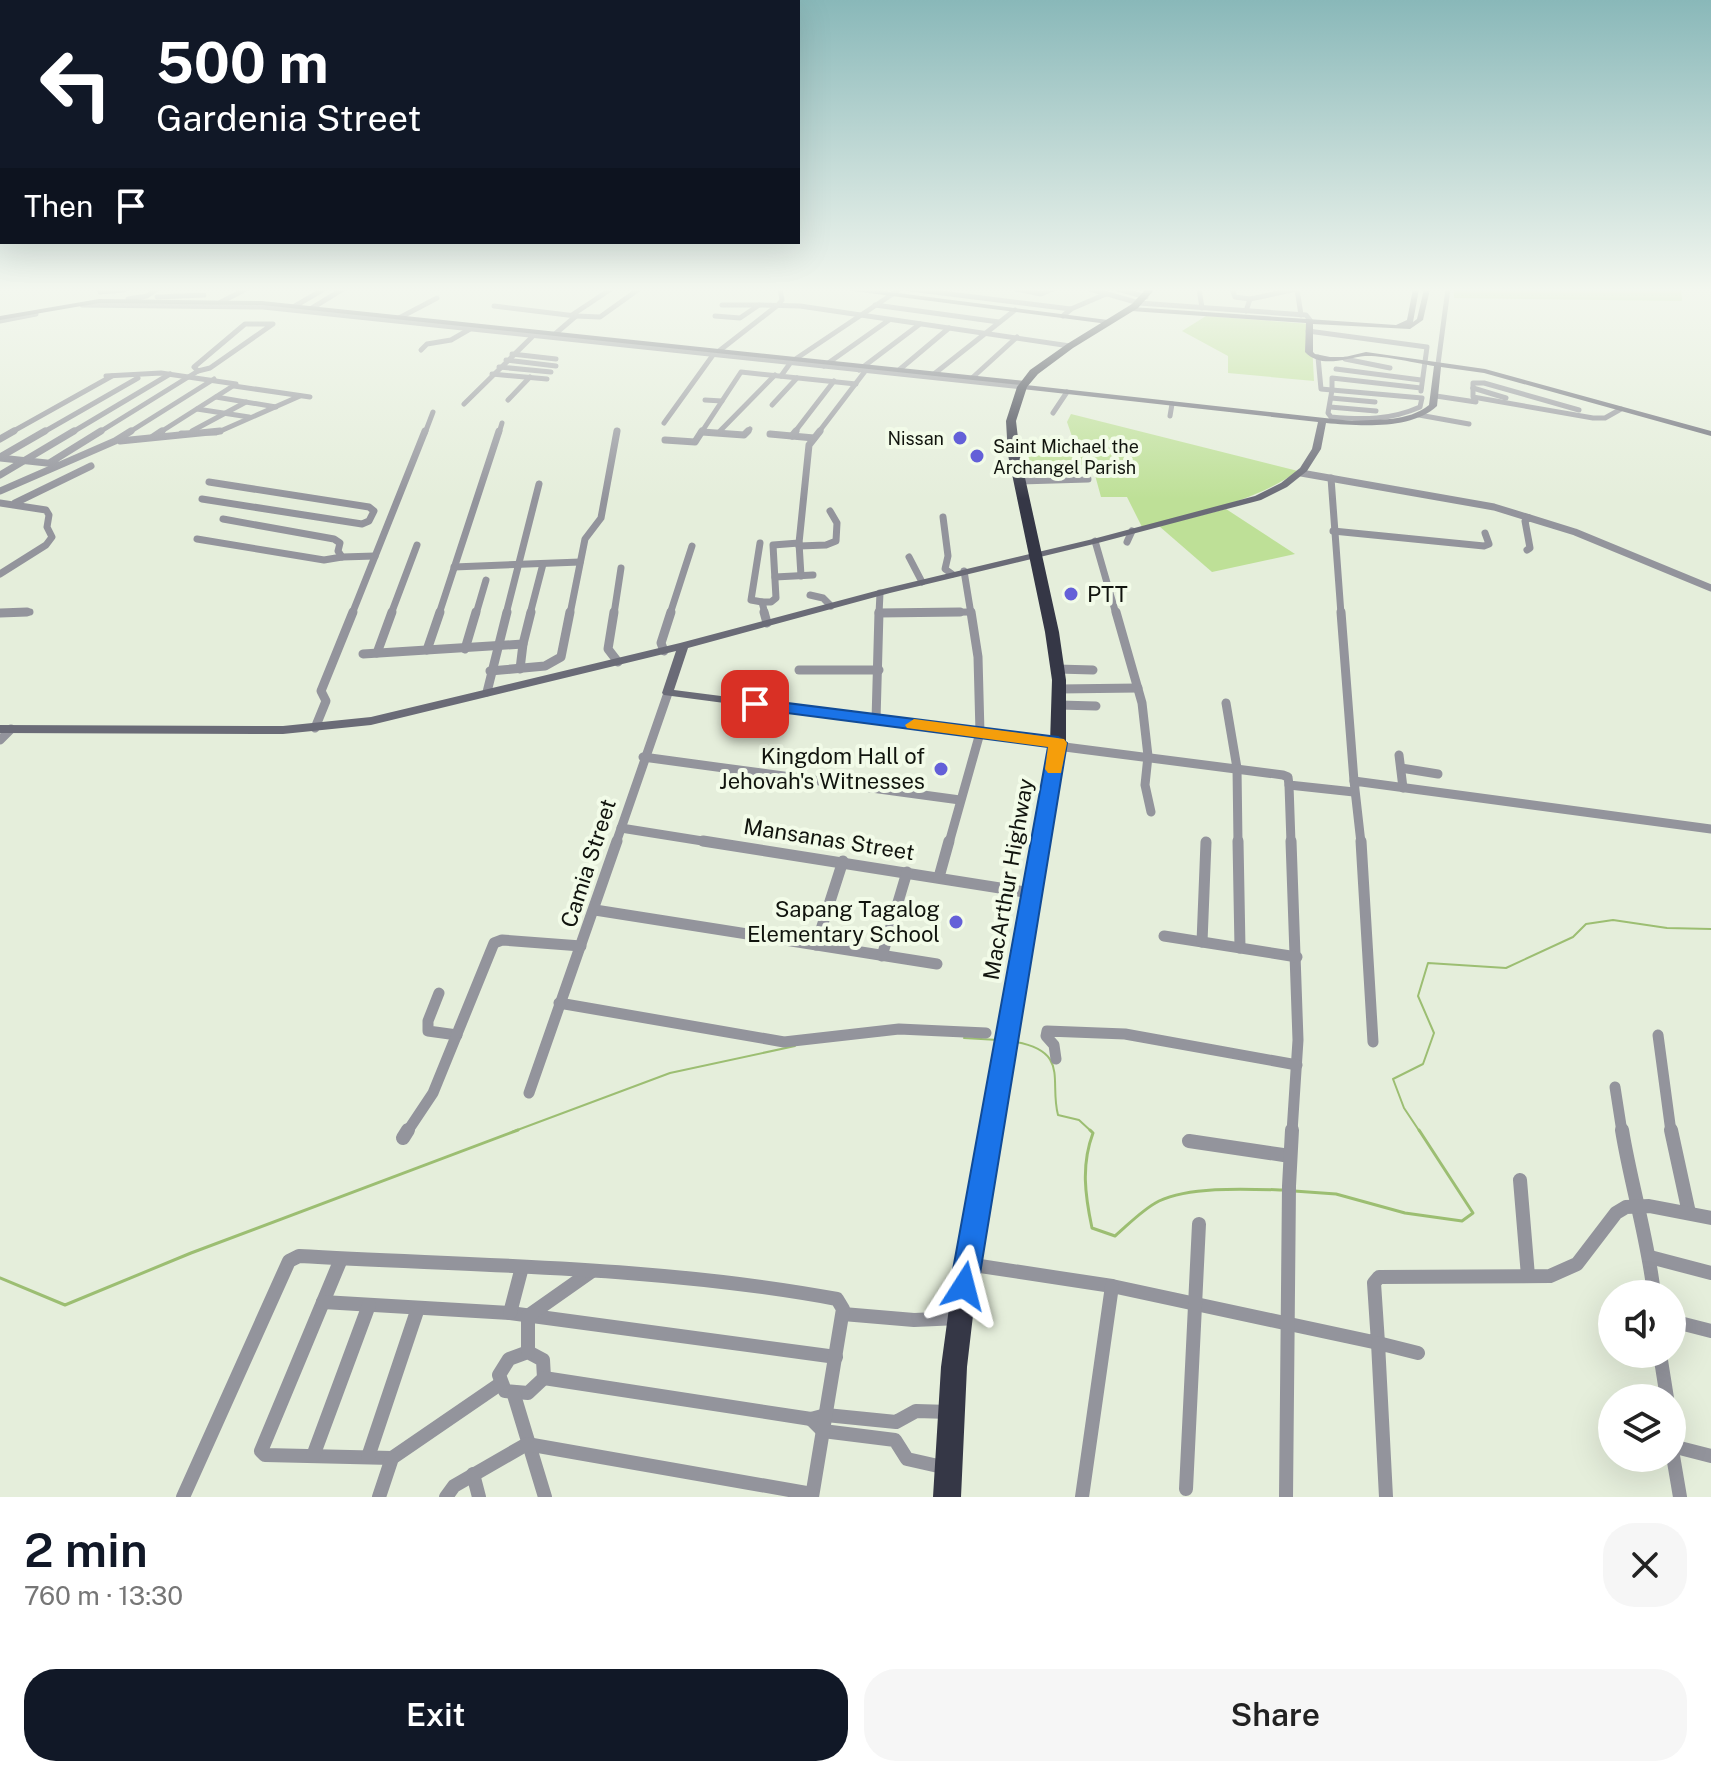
<!DOCTYPE html>
<html lang="en">
<head>
<meta charset="utf-8">
<style>
  :root { --surface:#fff; --page:#f6f6f6; --text:#222; --muted:#767676; --accent:#111827 }
  body { margin:0; font-family:"Public Sans",sans-serif; background:var(--page); color:var(--text); height:100vh; display:flex; flex-direction:column; font-size:30px; white-space:nowrap }
  * { box-sizing:border-box; margin:0 }
  p { font-size:26px; color:var(--muted) }
  .icon { flex:none; width:44px; height:44px; fill:none; stroke:currentColor; stroke-width:2; stroke-linecap:round; stroke-linejoin:round }
  .map { position:relative; height:1497px; overflow:hidden }
  .side { display:flex; flex-direction:column; background:var(--surface); flex:1 }
  .side>* { flex:none }
  .top-card { position:absolute; left:0px; top:0px; width:800px; height:244px; box-shadow:0 8px 32px #0002; background:#111827; color:#fff; overflow:hidden }
  .fabs { position:absolute; left:1598px; top:1280px; display:grid; gap:16px }
  .fabs a { display:grid; place-items:center; width:88px; height:88px; border-radius:50%; background:var(--surface); box-shadow:0 8px 32px #0002; font-size:40px }
  .pin { position:absolute; display:grid; place-items:center; width:68px; height:68px; color:#fff; margin:-34px; border-radius:16px; box-shadow:0 4px 12px #0006 }
  .me { position:absolute; width:88px; margin:-44px; rotate:9deg; stroke-linejoin:round; filter:drop-shadow(0 0 6px #0008) }
  .turn { display:flex; align-items:center; gap:28px; height:168px; padding:0 24px; font-size:36px }
  .turn .icon { width:104px; height:104px; stroke-width:2.5 }
  .turn b { display:block; font-size:56px; line-height:68px }
  .then { display:flex; align-items:center; height:76px; padding:0 24px; background:#0003; gap:16px; font-size:30px }
  .round { display:grid; place-items:center; flex:none; width:84px; height:84px; border-radius:32px; background:var(--page) }
  .summary { display:flex; align-items:center; justify-content:space-between; height:136px; padding:0 24px }
  h1 { font-size:48px; font-weight:600; line-height:60px; color:var(--accent) }
  .button { display:flex; gap:16px; margin-top:auto; padding:16px 24px }
  .button a { flex:1; height:92px; border-radius:32px; background:var(--accent); color:#fff; font-size:32px; font-weight:600; line-height:92px; text-align:center }
  .button a+a { background:var(--page); color:var(--text) }
  .map>svg:first-child { display:block }
  .green { fill:#bee097 }
  .lines { fill:none; stroke-linecap:round; stroke-linejoin:round }
  .stream-far1 { stroke:#9cbe72; stroke-width:2 }
  .stream { stroke:#9cbe72; stroke-width:3 }
  .street-far4 { stroke:#93949c; stroke-width:5 }
  .street-far3 { stroke:#93949c; stroke-width:7 }
  .street-far2 { stroke:#93949c; stroke-width:9 }
  .street-far1 { stroke:#93949c; stroke-width:11 }
  .street { stroke:#93949c; stroke-width:14 }
  .secondary { fill:#6a6b77; fill-rule:evenodd }
  .highway { fill:#353746; fill-rule:evenodd }
  .route { fill:#1a73e8; stroke:#114b97; stroke-width:2 }
  .slow { fill:#f59e0b }
  .poi-dot { fill:#6460d8; stroke:#f2fbe8; stroke-width:3 }
  .labels { text-anchor:middle; dominant-baseline:central; stroke-width:8; stroke-linejoin:round; paint-order:stroke }
  .far-poi-label { font-size:18px; fill:#11140e; stroke:#f2fbe8; text-anchor:end }
  .poi-label { font-size:22px; fill:#11140e; stroke:#f2fbe8; text-anchor:end }
  .street-label { font-size:22px; fill:#11140e; stroke:#f2fbe8 }
</style>
</head>
<body>
<div class="map">
<svg width="1711" height="1497" viewBox="0 0 1711 1497">
  <rect width="100%" height="100%" fill="#e5eedb"/>
  <g class="green">
    <polygon points="1454,289 1681,289 1682,301 1454,298"/>
    <polygon points="1206,316 1311,324 1314,381 1228,373 1228,356 1182,331"/>
    <path d="M1071,414L1298,471C1253,503 1195,513 1142,527L1127,497H1101L1092,464L1081,465L1082,476L1025,479L1020,454L1071,450L1074,442L1067,422Z"/>
    <polygon points="1226,509 1295,554 1212,572 1159,526"/>
  </g>
  <g class="lines">
    <g class="stream-far1">
      <polyline points="964,1038 998,1040"/>
      <path d="M1016,1042C1070,1052 1049,1081 1058,1115L1079,1120L1092,1132"/>
      <polyline points="512,1132 670,1073 795,1046"/>
      <polyline points="1420,1132 1404,1108 1393,1079 1423,1064 1434,1033 1418,996 1428,963 1506,968 1573,937 1586,924 1613,920 1667,928 1711,929"/>
    </g>
    <g class="stream">
      <path d="M1090,1130L1093,1133C1081,1165 1085,1195 1092,1228L1115,1236C1129,1224 1143,1209 1159,1201C1191,1186 1248,1189 1283,1190"/>
      <polyline points="1294,1191 1336,1194 1405,1213 1462,1221 1473,1213 1419,1130"/>
      <polyline points="0,1278 65,1305 191,1253 518,1130"/>
    </g>
    <g class="street-far4">
      <polyline points="910,289 1071,309 1063,316"/>
      <polyline points="1016,289 1041,294 1053,289"/>
      <polyline points="1090,289 1139,303 1306,315 1310,320"/>
      <polyline points="1118,289 1146,297"/>
      <polyline points="1199,289 1202,308"/>
      <polyline points="1232,289 1235,297 1250,299"/>
      <polyline points="1297,289 1301,315"/>
      <polyline points="100,292 124,290"/>
      <polyline points="157,297 204,295"/>
      <polyline points="128,299 147,296 157,289"/>
      <polyline points="221,302 246,289"/>
      <polyline points="82,305 263,307 1022,387"/>
      <polyline points="722,305 759,305"/>
      <polyline points="875,305 999,322"/>
      <polyline points="295,306 324,289"/>
      <polyline points="494,306 576,316 555,334"/>
      <polyline points="312,308 343,289"/>
      <polyline points="1071,309 1106,294"/>
      <polyline points="1246,311 1250,299 1297,289"/>
      <polyline points="572,315 611,289"/>
      <polyline points="576,316 600,317 639,289"/>
      <polyline points="715,316 740,318 759,305 800,306 1070,346"/>
      <polyline points="399,318 437,298"/>
      <polyline points="0,321 36,314"/>
      <polygon points="245,324 273,324 210,368 198,371 194,367"/>
      <polyline points="1308,331 1427,347 1421,391"/>
      <polyline points="421,350 427,344 451,340 470,329"/>
      <polyline points="719,351 778,305 782,300 780,289"/>
      <polyline points="512,354 556,359"/>
      <polyline points="1318,357 1321,389 1332,390"/>
      <polyline points="1345,359 1390,368"/>
      <polyline points="506,360 556,366"/>
      <polyline points="1438,364 1448,289"/>
      <polyline points="824,366 889,320"/>
      <polyline points="499,367 551,372"/>
      <polyline points="1336,369 1421,380"/>
      <polyline points="859,370 920,324"/>
      <polyline points="899,370 949,328"/>
      <polyline points="492,374 547,379"/>
      <polyline points="934,374 1015,310"/>
      <polyline points="106,376 161,373 236,384 159,433"/>
      <polyline points="781,376 791,362 900,289"/>
      <polyline points="972,378 1017,337"/>
      <polyline points="234,386 310,397"/>
      <polyline points="1473,388 1473,397 1593,418 1605,418 1621,409"/>
      <polyline points="1473,388 1473,383 1484,383 1579,410"/>
      <polyline points="1473,388 1506,398"/>
      <path d="M1332,390L1422,398L1420,407C1391,420 1363,420 1331,417L1328,413Z"/>
      <polyline points="1332,390 1332,378 1421,388"/>
      <polyline points="1436,396 1476,402"/>
      <polyline points="216,397 276,407"/>
      <polyline points="1331,398 1375,402"/>
      <polyline points="508,400 530,377"/>
      <polyline points="705,400 722,401"/>
      <polyline points="464,404 534,335"/>
      <polyline points="772,405 797,378"/>
      <polyline points="1330,407 1376,411"/>
      <polyline points="197,409 249,417"/>
      <polyline points="1053,413 1067,392"/>
      <polyline points="1419,415 1469,424"/>
      <polyline points="1170,416 1172,404"/>
      <polyline points="664,423 713,355"/>
      <polyline points="192,431 246,402"/>
      <polyline points="702,432 717,433"/>
      <polyline points="719,432 775,375"/>
      <polyline points="10,433 112,376"/>
      <polyline points="42,433 138,378"/>
      <polyline points="71,433 170,374"/>
      <polyline points="98,433 198,371"/>
      <polyline points="128,433 214,379"/>
      <polyline points="181,433 216,433 300,396"/>
      <polyline points="425,433 433,412"/>
      <polyline points="499,433 502,423"/>
      <polyline points="701,433 741,372 856,384"/>
      <polyline points="746,433 750,429"/>
      <polyline points="794,433 834,381"/>
      <polyline points="818,433 866,370"/>
    </g>
    <g class="street-far3">
      <polyline points="702,432 744,435 748,431"/>
      <polyline points="770,434 814,438"/>
      <polyline points="792,436 796,431"/>
      <polyline points="153,437 162,431"/>
      <polyline points="0,439 14,431"/>
      <polyline points="665,440 695,442 702,431"/>
      <polyline points="120,441 220,431"/>
      <polyline points="0,457 45,431"/>
      <polyline points="0,458 56,464"/>
      <polyline points="51,462 101,431"/>
      <polyline points="1301,473 1494,507 1575,532 1711,588"/>
      <polyline points="0,475 74,431"/>
      <polyline points="1331,478 1341,614"/>
      <polyline points="1020,481 1088,479"/>
      <polyline points="0,491 115,441 131,431"/>
      <polyline points="202,499 362,524 369,521 374,511 369,507 209,482"/>
      <polyline points="0,503 46,510 49,515 47,527 52,537 46,545 0,574"/>
      <polyline points="15,503 91,466"/>
      <polyline points="943,517 948,556 945,569 952,574"/>
      <polyline points="223,519 334,539 340,543 338,551 342,557 375,556"/>
      <polyline points="1333,531 1484,546 1489,544 1485,533"/>
      <polyline points="197,539 324,560 342,557"/>
      <polyline points="1095,541 1116,614"/>
      <polyline points="1127,542 1132,531"/>
      <polyline points="760,543 751,600 762,602"/>
      <polyline points="799,543 801,576"/>
      <polyline points="799,546 826,545 836,541 837,523 830,511"/>
      <polyline points="1527,550 1530,548 1525,521 1529,518"/>
      <polyline points="909,557 922,582"/>
      <polyline points="454,567 580,562"/>
      <polyline points="964,571 971,614"/>
      <polyline points="775,577 813,575"/>
      <polyline points="810,595 823,598 831,606"/>
      <polyline points="0,613 30,612"/>
      <polyline points="879,613 971,612"/>
      <polyline points="352,614 425,431"/>
      <polyline points="391,614 417,545"/>
      <polyline points="439,614 499,431"/>
      <polyline points="476,614 486,580"/>
      <polyline points="506,614 539,484"/>
      <polyline points="530,614 543,564"/>
      <polyline points="570,614 585,539 601,518 617,431"/>
      <polyline points="614,614 621,568"/>
      <polyline points="670,614 692,546"/>
      <polyline points="765,614 762,602 771,602 776,598 773,545 799,543 809,445 820,431"/>
      <polyline points="879,614 880,593"/>
    </g>
    <g class="street-far2">
      <polyline points="614,612 608,649 618,662"/>
      <polyline points="764,612 767,623"/>
      <polyline points="1116,612 1142,703 1148,756 1145,785 1151,812"/>
      <polyline points="1341,612 1354,781"/>
      <polyline points="0,613 27,612"/>
      <polyline points="879,613 960,612"/>
      <polyline points="465,649 476,612"/>
      <polyline points="427,650 440,612"/>
      <polyline points="664,651 661,643 671,612"/>
      <polyline points="377,653 392,612"/>
      <polyline points="363,654 523,644 531,612"/>
      <polyline points="520,669 523,644"/>
      <polyline points="1057,669 1093,670"/>
      <polyline points="799,670 879,670"/>
      <polyline points="490,671 545,666 561,657 570,612"/>
      <polyline points="1059,689 1138,688"/>
      <polyline points="487,692 507,612"/>
      <polyline points="1226,703 1237,768 1238,843"/>
      <polyline points="1059,705 1096,706"/>
      <polyline points="876,720 879,612"/>
      <polyline points="315,728 326,701 321,691 353,612"/>
      <polyline points="0,740 11,729"/>
      <polyline points="1057,746 1283,775 1288,777 1289,785 1354,792"/>
      <polyline points="1399,755 1403,788"/>
      <polyline points="643,757 960,800"/>
      <polyline points="1401,768 1438,774"/>
      <polyline points="1289,785 1291,843"/>
      <polyline points="621,828 715,843"/>
      <polyline points="616,843 668,693"/>
      <polyline points="949,843 980,733 978,657 971,612"/>
      <polyline points="1361,843 1354,781 1711,829"/>
    </g>
    <g class="street-far1">
      <polyline points="703,841 1031,893"/>
      <polyline points="1238,841 1240,948"/>
      <polyline points="1291,841 1298,1040 1292,1132"/>
      <polyline points="1361,841 1373,1042"/>
      <polyline points="939,877 949,841"/>
      <polyline points="595,910 937,964"/>
      <polyline points="1164,936 1297,957"/>
      <polyline points="1202,942 1206,842"/>
      <polyline points="816,945 843,861"/>
      <polyline points="882,956 907,872"/>
      <polyline points="439,993 428,1021 428,1031 457,1035"/>
      <polyline points="559,1003 784,1042 899,1029 986,1033"/>
      <polyline points="1658,1035 1671,1132"/>
      <polyline points="1056,1059 1054,1045 1046,1036 1047,1031 1125,1034 1297,1065"/>
      <polyline points="1615,1087 1622,1132"/>
      <polyline points="529,1093 617,841"/>
      <polyline points="407,1132 433,1093 494,943 502,940 581,946"/>
    </g>
    <g class="street">
      <path d="M1622,1130C1631,1185 1648,1239 1654,1294"/>
      <polyline points="1671,1130 1689,1213"/>
      <polyline points="403,1138 408,1130"/>
      <polyline points="1189,1141 1290,1156"/>
      <polyline points="1520,1180 1528,1276"/>
      <polyline points="1650,1257 1711,1273"/>
      <polyline points="341,1259 261,1451 265,1455 392,1458"/>
      <polyline points="967,1264 1112,1286 1378,1343 1374,1283 1379,1277 1550,1276 1577,1264 1616,1213 1626,1207 1649,1206 1711,1218"/>
      <polyline points="323,1302 510,1313 836,1357"/>
      <polyline points="510,1313 522,1267"/>
      <polyline points="843,1314 914,1320 959,1318"/>
      <polyline points="1672,1321 1711,1331"/>
      <polygon points="528,1352 543,1360 544,1378 528,1393 505,1391 499,1375 509,1359"/>
      <polyline points="528,1352 528,1316 592,1271"/>
      <polyline points="1660,1354 1667,1398"/>
      <polyline points="544,1378 811,1419 826,1415 896,1422 916,1411 950,1412"/>
      <polyline points="514,1395 545,1497"/>
      <polyline points="811,1419 823,1431 895,1440 907,1459 947,1468"/>
      <polyline points="1672,1446 1711,1456"/>
      <polyline points="1672,1450 1680,1497"/>
      <polyline points="313,1456 369,1305"/>
      <polyline points="368,1457 418,1308"/>
      <polyline points="473,1474 479,1497"/>
      <polyline points="1186,1489 1199,1224"/>
      <path d="M183,1497L289,1261L299,1256C479,1266 659,1266 837,1299L843,1309L812,1497"/>
      <polyline points="379,1497 392,1458 500,1384"/>
      <polyline points="446,1497 454,1486 527,1444 812,1494"/>
      <polyline points="1082,1497 1112,1286"/>
      <polyline points="1286,1497 1289,1186 1292,1130"/>
      <polyline points="1386,1497 1378,1343 1418,1353"/>
    </g>
    <g class="secondary">
      <polygon points="850,289 867,289 1108,320 1111,322 1108,324 853,291"/>
      <path d="M1413,289H1419L1413,322L1417,319L1424,289H1430L1423,320L1410,329L1313,324V352L1315,354L1330,357H1345L1366,352L1485,369L1711,431V436L1484,373L1441,367L1437,406C1412,430 1359,426 1326,423L1321,449L1307,471L1287,487L1261,500L1098,543L890,593L688,648L674,690L1062,740L1064,743L1062,746L1058,747L664,695L662,693L676,651L371,725L283,734L0,733V725L283,726L371,717L680,643L883,589L1093,539L1255,496L1281,483L1300,468L1312,449L1318,422L1022,389L1018,387L1021,385L262,305L99,303L0,320V316L99,299L262,301L1025,381L1029,383L1026,385L1352,421C1378,419 1408,422 1429,405L1434,366C1416,363 1382,355 1365,356C1346,358 1321,369 1305,352L1306,323L1131,311L1128,309L1131,307L1396,325L1407,320Z"/>
    </g>
    <polygon class="highway" points="1146,289 1155,289 1138,308 1073,348 1038,374 1027,387 1016,421 1020,455 1059,632 1066,680 1066,743 979,1264 967,1367 961,1497 933,1497 941,1367 955,1264 1050,743 1052,680 1045,632 1008,455 1006,421 1017,387 1030,370 1067,344 1132,304"/>
  </g>
  <linearGradient id="sky" x2="0" y2="1"><stop stop-color="#89b8b9"/><stop offset="0.58" stop-color="#f3f7ef"/><stop offset="1" stop-color="#f3f7ef" stop-opacity="0"/></linearGradient>
  <rect width="1711" height="499" fill="url(#sky)"/>
  <polygon class="route" points="755,699 1058,737 1067,743 978,1286 974,1295 964,1299 954,1295 950,1286 1048,747 749,708 747,704"/>
  <polygon class="slow" points="914,719 1064,739 1067,743 1061,773 1048,773 1045,769 1048,747 907,728 905,725"/>
  <g class="poi-dot">
    <circle cx="960" cy="438" r="8"/>
    <circle cx="977" cy="456" r="8"/>
    <circle cx="1071" cy="594" r="8"/>
    <circle cx="941" cy="769" r="8"/>
    <circle cx="956" cy="922" r="8"/>
  </g>
  <g class="labels">
    <g class="far-poi-label">
      <text x="944" y="438">Nissan</text>
      <text x="993" y="446" text-anchor="start">Saint Michael the<tspan x="993" dy="21">Archangel Parish</tspan></text>
    </g>
    <g class="poi-label">
      <text x="1087" y="594" text-anchor="start">PTT</text>
      <text x="925" y="756">Kingdom Hall of<tspan x="925" dy="25">Jehovah's Witnesses</tspan></text>
      <text x="940" y="909">Sapang Tagalog<tspan x="940" dy="25">Elementary School</tspan></text>
    </g>
    <g class="street-label">
      <text transform="translate(829 839) rotate(9)">Mansanas Street</text>
      <text transform="translate(588 863) rotate(-72)">Camia Street</text>
      <text transform="translate(1008 879) rotate(-80)">MacArthur Highway</text>
    </g>
  </g>
</svg>
<div class="fabs">
<a><svg class="icon" aria-label="sound" viewBox="0 0 24 24"><path d="M4 9h4l5-4v14l-5-4H4zM17 9q2 3 0 6"/></svg></a>
<a><svg class="icon" aria-label="layers" viewBox="0 0 24 24"><path d="M12 4l9 5-9 5-9-5zM3 14l9 5 9-5"/></svg></a>
</div>
<div class="pin" style="left:755px;top:704px;background:#d93025"><svg class="icon" aria-label="arrive" viewBox="0 0 24 24"><path d="M6 21V4h12l-3 4 3 4H6"/></svg></div>
<svg class="me" style="left:964px;top:1286px" viewBox="-20 -20 40 40"><path d="M0-17L14 15 0 8-14 15z" fill="#1a73e8" stroke="#fff" stroke-width="4"/></svg>
<div class="top-card">
<div class="turn"><svg class="icon" aria-label="left" viewBox="0 0 24 24"><path d="M17 20v-9H6M10 6l-5 5 5 5"/></svg><div><b>500 m</b>Gardenia Street</div></div>
<div class="then">Then<svg class="icon" aria-label="arrive" viewBox="0 0 24 24"><path d="M6 21V4h12l-3 4 3 4H6"/></svg></div>
</div>
</div>
<section class="side">
<div class="summary"><div><h1>2 min</h1><p>760 m · 13:30</p></div><a class="round"><svg class="icon" aria-label="close" viewBox="0 0 24 24"><path d="M6 6l12 12M18 6L6 18"/></svg></a></div>
<div class="button"><a>Exit</a><a>Share</a></div>
</section>
</body>
</html>
